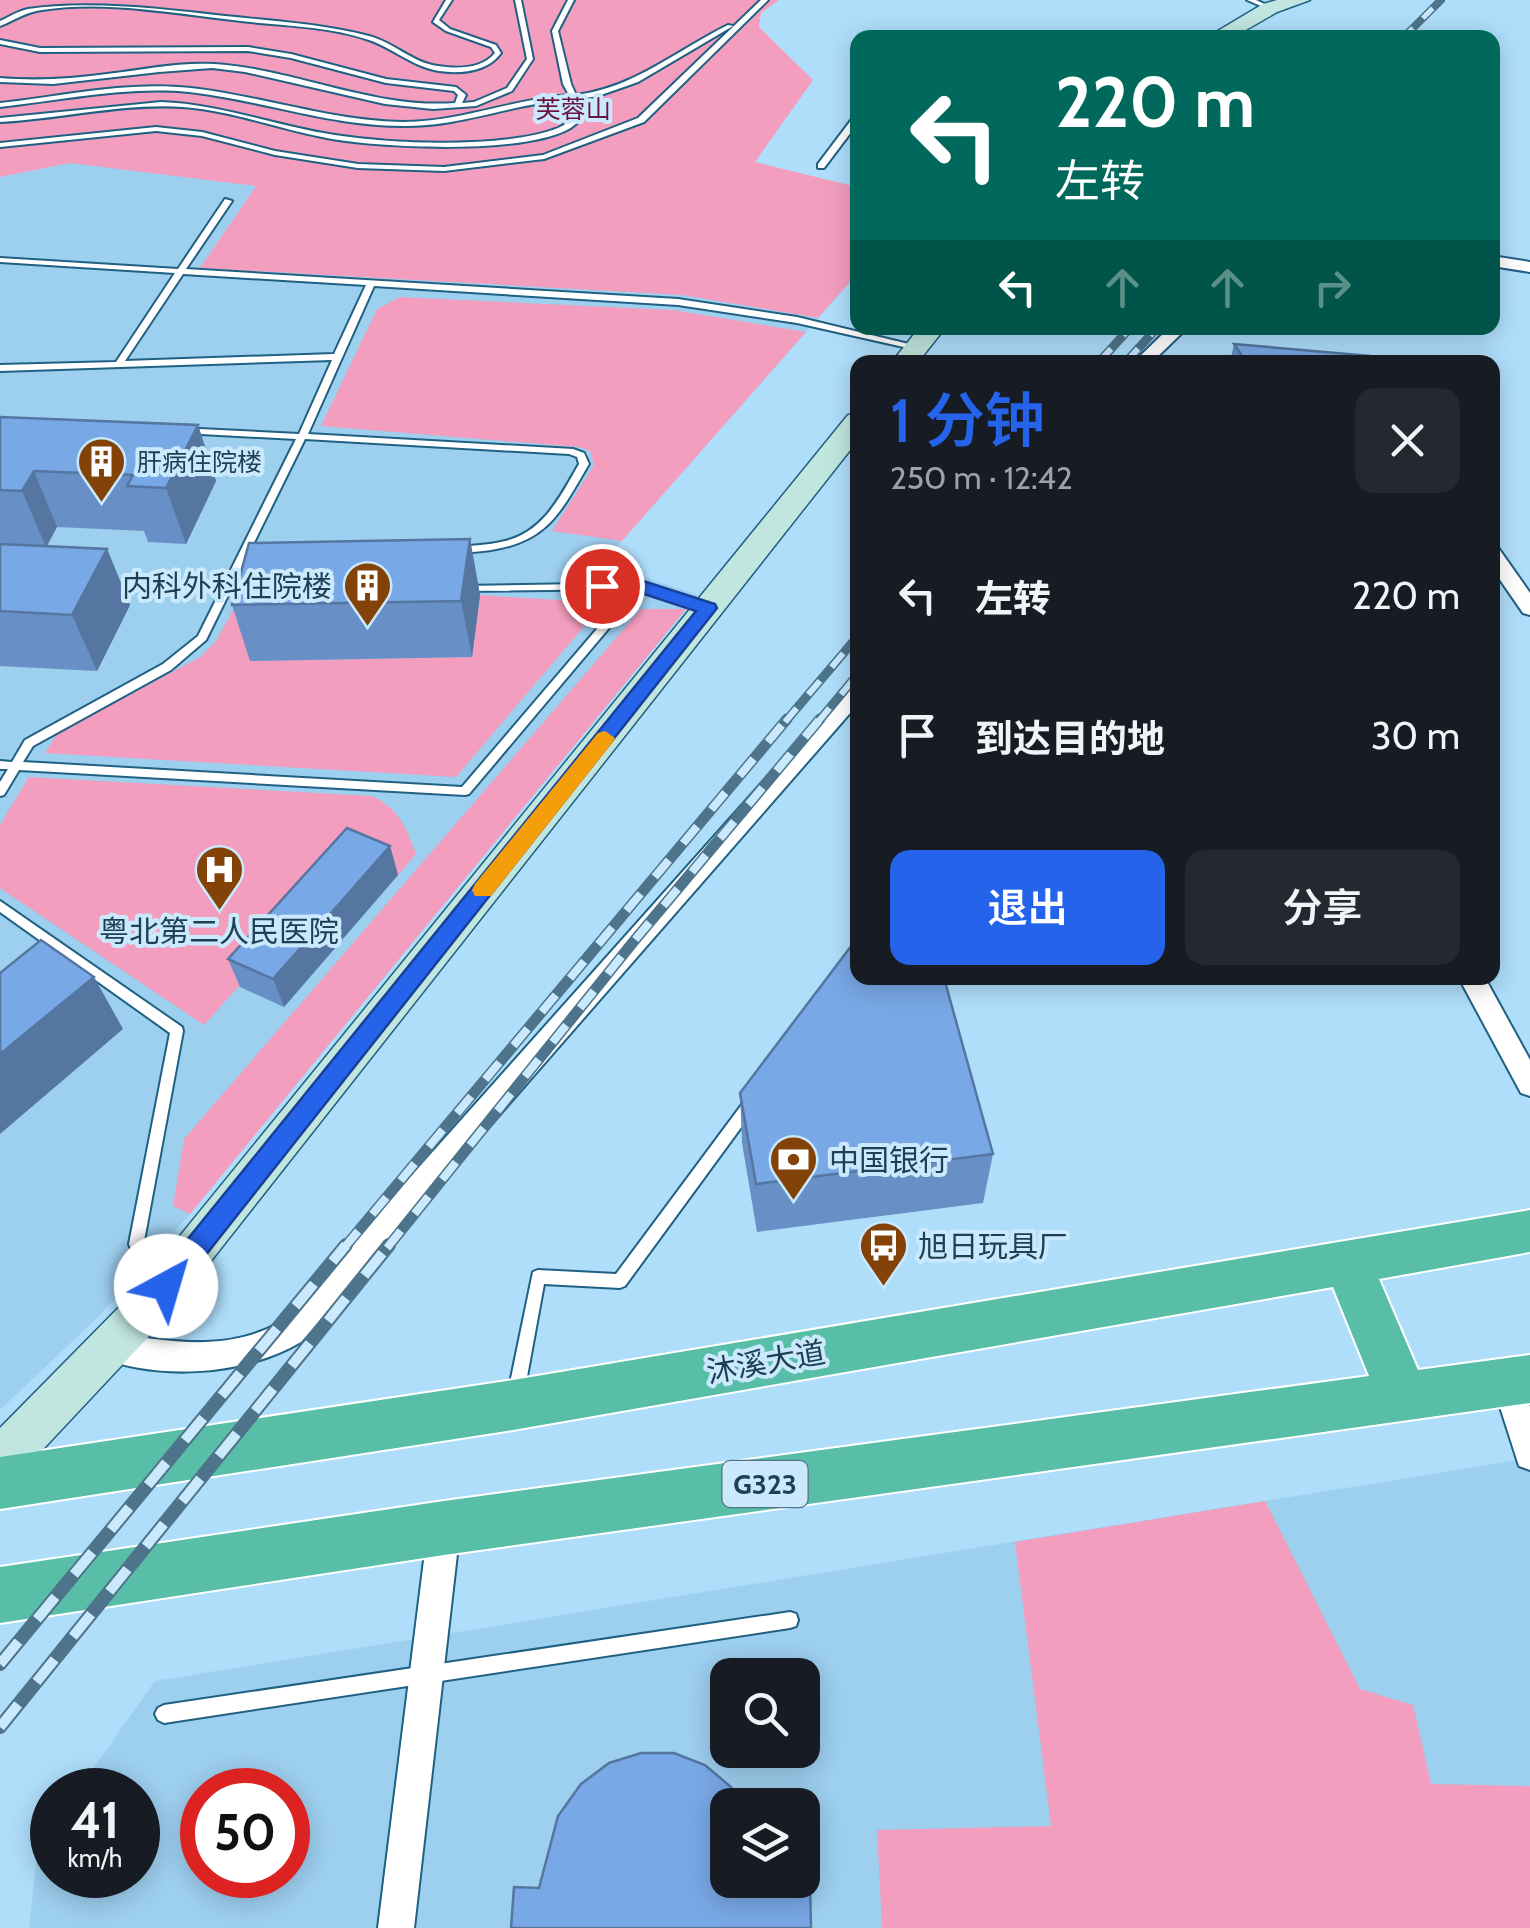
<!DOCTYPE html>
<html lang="zh">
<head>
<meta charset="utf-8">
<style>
  :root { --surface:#171b24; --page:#242831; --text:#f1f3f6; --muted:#9ea1a6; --accent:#2563eb }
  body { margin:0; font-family:Cabin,"Noto Sans SC",sans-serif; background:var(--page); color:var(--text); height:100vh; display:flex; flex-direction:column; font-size:38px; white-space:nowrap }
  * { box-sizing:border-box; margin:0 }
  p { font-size:32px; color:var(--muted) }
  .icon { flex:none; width:55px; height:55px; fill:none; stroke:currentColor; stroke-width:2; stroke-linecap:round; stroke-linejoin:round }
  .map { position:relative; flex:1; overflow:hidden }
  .drawer { position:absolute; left:850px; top:355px; width:650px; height:630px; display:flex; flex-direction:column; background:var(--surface); border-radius:20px; box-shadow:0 5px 25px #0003 }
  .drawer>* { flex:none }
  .banner { position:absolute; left:850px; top:30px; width:650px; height:305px; border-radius:20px; box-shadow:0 5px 25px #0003; background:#00695c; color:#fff; overflow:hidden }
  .controls { position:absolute; left:710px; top:1658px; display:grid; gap:20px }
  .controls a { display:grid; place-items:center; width:110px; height:110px; border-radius:20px; background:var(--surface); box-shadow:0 5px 25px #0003; font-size:50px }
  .speed { position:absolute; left:30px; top:1768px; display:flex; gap:20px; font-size:50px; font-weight:700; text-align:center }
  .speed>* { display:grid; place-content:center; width:130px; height:130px; border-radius:50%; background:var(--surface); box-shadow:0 5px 25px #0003; line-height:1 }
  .speed small { font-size:25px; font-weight:400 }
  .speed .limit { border:15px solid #d22; background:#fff; color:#111 }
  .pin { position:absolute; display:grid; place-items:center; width:85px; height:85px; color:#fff; margin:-42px; border:5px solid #fff; border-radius:50%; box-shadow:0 2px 10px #0007 }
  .me { position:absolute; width:110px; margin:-55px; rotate:39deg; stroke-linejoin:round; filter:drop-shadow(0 0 8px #0008) }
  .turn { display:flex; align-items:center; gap:35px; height:210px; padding:0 40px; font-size:45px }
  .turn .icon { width:130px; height:130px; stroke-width:2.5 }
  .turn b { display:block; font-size:70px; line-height:85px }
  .lanes { display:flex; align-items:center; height:95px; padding:0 40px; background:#0003; justify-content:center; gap:50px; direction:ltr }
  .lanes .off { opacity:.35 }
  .round { display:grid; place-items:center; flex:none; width:105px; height:105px; border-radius:20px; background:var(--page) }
  .summary { display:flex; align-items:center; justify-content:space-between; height:170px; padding:0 40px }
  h1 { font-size:60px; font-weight:600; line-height:75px; color:var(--accent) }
  .cta { display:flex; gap:20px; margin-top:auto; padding:20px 40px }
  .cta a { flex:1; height:115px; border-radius:20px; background:var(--accent); color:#fff; font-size:40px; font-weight:600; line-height:115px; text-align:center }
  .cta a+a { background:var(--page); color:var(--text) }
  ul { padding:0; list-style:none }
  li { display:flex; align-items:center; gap:30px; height:140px; padding:0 40px }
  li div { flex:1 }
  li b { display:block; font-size:38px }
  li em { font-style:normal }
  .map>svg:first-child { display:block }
  .built { fill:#9dcfef; fill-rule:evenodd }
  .green { fill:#f39ebe }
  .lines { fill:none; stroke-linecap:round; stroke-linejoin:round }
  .service-casing { stroke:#206082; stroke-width:4 }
  .minor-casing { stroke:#206082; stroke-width:4 }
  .secondary-casing { stroke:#206082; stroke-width:3 }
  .trunk-casing { stroke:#fff; stroke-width:4 }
  .service { fill:#fff; fill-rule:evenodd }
  .minor { fill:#fff; fill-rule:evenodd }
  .secondary { fill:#c1e6df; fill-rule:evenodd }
  .trunk { fill:#58bea8; fill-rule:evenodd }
  .rail-far3-casing { stroke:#4e748b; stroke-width:8 }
  .rail-far2-casing { stroke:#4e748b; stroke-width:9 }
  .rail-far1-casing { stroke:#4e748b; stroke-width:11 }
  .rail-casing { stroke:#4e748b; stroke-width:14 }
  .rail-far3 { stroke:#cae9fc; stroke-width:5; stroke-dasharray:14; stroke-linecap:butt }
  .rail-far2 { stroke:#cae9fc; stroke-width:6; stroke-dasharray:18; stroke-linecap:butt }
  .rail-far1 { stroke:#cae9fc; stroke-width:8; stroke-dasharray:22; stroke-linecap:butt }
  .rail { stroke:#cae9fc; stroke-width:10; stroke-dasharray:29; stroke-linecap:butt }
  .wall { fill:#6890c6 }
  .shaded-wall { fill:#5576a1 }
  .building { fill:#79a8e6; stroke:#5576a1; stroke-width:2.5 }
  .route { fill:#2563eb; stroke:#184099; stroke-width:2.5 }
  .slow { fill:#f59e0b }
  .labels { text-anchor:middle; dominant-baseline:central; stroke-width:8; stroke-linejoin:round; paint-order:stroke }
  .far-park-label { font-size:25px; fill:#69143e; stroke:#cae9fc }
  .far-poi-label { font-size:25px; fill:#1e4053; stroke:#cae9fc; text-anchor:start }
  .shield { fill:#cae9fc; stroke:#527386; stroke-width:2.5 }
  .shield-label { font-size:28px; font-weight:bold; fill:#1e4053 }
  .poi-label { font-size:30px; fill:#1e4053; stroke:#cae9fc; text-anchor:start }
  .street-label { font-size:30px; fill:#1e4053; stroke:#cae9fc }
</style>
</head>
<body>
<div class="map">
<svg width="1530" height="1928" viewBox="0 0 1530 1928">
  <rect width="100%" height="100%" fill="#afdefb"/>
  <g class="built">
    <polygon points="70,163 845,185 857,187 857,274 602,563 698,595 190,1214 101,1314 0,1410 0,177"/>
    <path d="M1530,1458V1928H29L38,1846L52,1826V1875H138V1790H78L155,1681ZM728,1675H802V1750H728ZM202,1790H288V1875H202ZM728,1805H802V1880H728Z"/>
  </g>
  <g class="green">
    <polygon points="0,0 779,0 761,13 759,27 813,80 755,162 857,187 857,274 818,318 682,295 200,268 256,186 70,163 0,177"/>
    <polygon points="400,297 673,310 806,332 622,541 552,531 594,465 590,451 579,447 321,426 377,309"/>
    <polygon points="480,595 604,603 456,777 45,753 57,734 200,657 216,641 238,601 251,661 472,657"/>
    <polygon points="641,609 686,609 190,1214 173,1206 184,1139"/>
    <path d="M29,777L372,796C399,809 406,827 416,854L398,875L355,857L204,1025L0,888V825Z"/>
    <polygon points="1265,1501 1360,1689 1413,1705 1431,1784 1530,1786 1530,1928 882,1928 877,1830 1051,1826 1015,1542"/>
  </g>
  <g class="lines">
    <defs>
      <g id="service">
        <path d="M446,0H452L439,20L450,29L496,45L501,53C487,72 461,74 439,71C413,67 393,48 369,40C329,26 283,26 241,21C176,14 107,0 42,10C26,12 15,20 0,26V21C9,17 18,11 28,9C86,0 165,9 225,16C273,21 322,24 369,36C393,42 413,63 438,66C457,69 482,69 495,53L491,47L446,31L433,22Z"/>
        <path d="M515,0H521L533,59L512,91L476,106L433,109L385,104L245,72L212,68L159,72L53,84L0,82V78C36,81 71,79 107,74C142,70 179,62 214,64C296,69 372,109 455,103L458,95L454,91L386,83L291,58L248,51L40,52L0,44V40L40,48L248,47L291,54L386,79L456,87L466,95L462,103L474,102L507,88L527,59Z"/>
        <path d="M568,0H574L558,31L571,84L576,95C634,88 677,50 728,25L733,26L638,82L598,96L578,99L585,116C579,121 573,127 567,130C519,154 386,148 332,139C282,130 234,111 183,107C122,103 61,119 0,122V118L161,102C221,104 276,126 335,135C393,144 504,149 558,128C565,125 571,120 577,115L571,99C516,103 463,126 407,126C332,127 262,100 189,92C126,86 63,100 0,107V103C63,96 127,81 191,88C262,96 331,121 403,122C460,122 513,99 569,95L563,84L552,31Z"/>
        <polygon points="761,0 768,0 644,122 544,159 444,171 358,168 275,155 202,136 156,131 0,147 0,143 156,127 202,132 275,151 358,164 444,167 543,155 638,118"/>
        <polygon points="1247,0 1256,0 1273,8 1268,9"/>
        <polygon points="855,115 858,115 858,123 824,168 818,168 818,164"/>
        <path d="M225,199L232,201L186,269L678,299L797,317L921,347L917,350L797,323L678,305L374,286L308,434L573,449L584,453L589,464C561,511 549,541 491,550C477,552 464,553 450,552V548C469,545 487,546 505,541C544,532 561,495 579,464L577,457L569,454L305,439L206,640L171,670L33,746L23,762L462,787L631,589L464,591L460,590V586L639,583L712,606V610H704L641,590L469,794L465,795L19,770L4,795L0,796V782L8,769H0V761L12,762L25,740L163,664L198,636L296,439L182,433L179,432V428L299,434L332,360L0,371V365L116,362L175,273L0,262V258L178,269ZM183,274L366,285L334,354L125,361Z"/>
        <polygon points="0,901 182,1027 183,1031 144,1241 179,1259 181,1264 179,1269 174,1270 169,1269 131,1249 129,1244 170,1033 0,912"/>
        <polygon points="751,1097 756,1099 758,1103 756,1107 625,1286 620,1288 544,1284 524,1393 521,1398 516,1400 511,1398 508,1393 533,1272 538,1270 616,1274 746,1099"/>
        <polygon points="790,1612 796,1614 798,1620 796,1626 790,1628 164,1723 158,1720 155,1714 158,1708 164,1705"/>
      </g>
      <g id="minor">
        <polygon points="1492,256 1530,262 1530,272 1492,266"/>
        <polygon points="1169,328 1187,328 1152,362 1134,362"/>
        <polygon points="1492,547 1499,549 1530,593 1530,615 1523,613 1492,568"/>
        <path d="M858,682V704L301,1342C245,1375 161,1381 99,1357L95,1347L99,1337L110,1333C169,1341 227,1353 281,1322L850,684Z"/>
        <polygon points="1459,978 1485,978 1530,1060 1530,1096 1521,1093"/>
        <polygon points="1507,1368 1518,1372 1530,1407 1530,1470 1519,1466 1492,1382 1496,1372"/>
        <polygon points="444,1512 455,1517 460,1528 414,1928 378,1928 428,1528 433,1517"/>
      </g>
      <g id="secondary">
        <polygon points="1277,0 1310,0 1277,12 1232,38 1206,38 1263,4"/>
        <polygon points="919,328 945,328 918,362 892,362"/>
        <polygon points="858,413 858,440 166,1318 17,1477 0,1484 0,1428 136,1290 848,415"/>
      </g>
      <polygon id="trunk" points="1530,1210 1530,1252 1379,1279 1418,1370 1530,1355 1530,1403 444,1555 0,1623 0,1567 444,1501 1369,1376 1333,1287 513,1430 0,1509 0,1457 513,1380"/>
    </defs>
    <use href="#service" class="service-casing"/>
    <use href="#minor" class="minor-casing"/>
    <use href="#secondary" class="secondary-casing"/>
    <use href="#trunk" class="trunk-casing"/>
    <use href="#service" class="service"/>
    <use href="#minor" class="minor"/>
    <use href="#secondary" class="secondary"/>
    <use href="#trunk" class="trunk"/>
    <defs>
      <polyline id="rail-far3" points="1403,38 1441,0"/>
      <g id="rail-far2">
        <polyline points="1099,362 1130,328"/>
        <polyline points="1126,362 1157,328"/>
        <polyline points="785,722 858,636"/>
        <polyline points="818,722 858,674"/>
      </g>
      <g id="rail-far1">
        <polyline points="344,1248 787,719"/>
        <polyline points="387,1248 634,941 820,719"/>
      </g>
      <g id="rail">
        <polyline points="0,1664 346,1245"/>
        <polyline points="0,1727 389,1245"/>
      </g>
    </defs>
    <use href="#rail-far3" class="rail-far3-casing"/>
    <use href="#rail-far2" class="rail-far2-casing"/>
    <use href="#rail-far1" class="rail-far1-casing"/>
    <use href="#rail" class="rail-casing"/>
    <use href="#rail-far3" class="rail-far3"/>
    <use href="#rail-far2" class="rail-far2"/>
    <use href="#rail-far1" class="rail-far1"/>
    <use href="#rail" class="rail"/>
  </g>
  <g class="wall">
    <polygon points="1234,344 1374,362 1230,362"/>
    <polygon points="0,417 198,425 216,481 186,544 148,542 144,531 57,527 47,546 107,549 130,605 97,671 0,666"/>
    <polygon points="470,539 480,595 472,657 250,661 232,605"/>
    <polygon points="390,846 398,875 284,1007 240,987 228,959"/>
    <polygon points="740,1093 993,1154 983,1203 757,1232 742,1143"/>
  </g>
  <g class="shaded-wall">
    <polygon points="198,425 216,481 186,544 166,488"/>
    <polygon points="34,471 57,527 46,547 22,491"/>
    <polygon points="470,539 480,595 472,657 461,601"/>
    <polygon points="107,549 130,605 97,671 72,615"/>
    <polygon points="390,846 398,875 284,1007 273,979"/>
    <polygon points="94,977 123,1029 0,1134 0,1054"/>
  </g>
  <g class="building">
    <polygon points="1234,344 1370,356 1374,362 1246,362"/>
    <polygon points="0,417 198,425 166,488 127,486 133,475 34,471 22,491 0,490"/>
    <polygon points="470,539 461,601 232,605 249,543"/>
    <polygon points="0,544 107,549 72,615 0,611"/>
    <polygon points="347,828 390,846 273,979 228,959"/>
    <polygon points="858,937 858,978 944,978 993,1154 756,1184 740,1093"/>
    <polygon points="41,940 94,977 0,1054 0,973"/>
    <polygon points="641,1753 674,1753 705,1765 731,1787 742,1805 728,1805 728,1880 760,1880 760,1885 810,1885 811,1928 511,1928 514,1887 539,1888 558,1816 581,1784 609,1763"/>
  </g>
  <polygon class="route" points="640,580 715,604 717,608 175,1294 166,1298 157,1294 153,1286 157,1277 696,611 638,592 602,592 593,586 602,581"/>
  <polygon class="slow" points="605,731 615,738 612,743 491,896 475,896 472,890 475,884 598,733"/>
  <defs>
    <symbol id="building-pin" viewBox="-11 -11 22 30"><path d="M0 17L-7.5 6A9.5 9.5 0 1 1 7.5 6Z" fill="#834308" stroke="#cae9fc"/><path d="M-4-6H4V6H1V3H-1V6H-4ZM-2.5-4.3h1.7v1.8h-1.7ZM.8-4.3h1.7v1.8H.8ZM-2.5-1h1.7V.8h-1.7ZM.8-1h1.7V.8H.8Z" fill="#fff"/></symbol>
    <symbol id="hospital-pin" viewBox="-11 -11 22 30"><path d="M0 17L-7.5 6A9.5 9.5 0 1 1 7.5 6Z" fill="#834308" stroke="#cae9fc"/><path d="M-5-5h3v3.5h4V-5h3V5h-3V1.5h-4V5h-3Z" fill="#fff"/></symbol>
    <symbol id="bank-pin" viewBox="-11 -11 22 30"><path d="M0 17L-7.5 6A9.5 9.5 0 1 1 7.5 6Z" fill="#834308" stroke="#cae9fc"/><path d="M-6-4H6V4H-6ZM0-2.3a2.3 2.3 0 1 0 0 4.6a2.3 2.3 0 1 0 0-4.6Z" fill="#fff"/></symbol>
    <symbol id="bus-pin" viewBox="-11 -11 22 30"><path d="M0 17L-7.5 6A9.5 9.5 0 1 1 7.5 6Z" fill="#834308" stroke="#cae9fc"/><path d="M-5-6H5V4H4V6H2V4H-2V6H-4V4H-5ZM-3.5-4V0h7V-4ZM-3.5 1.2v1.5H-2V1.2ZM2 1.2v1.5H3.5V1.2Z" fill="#fff"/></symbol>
  </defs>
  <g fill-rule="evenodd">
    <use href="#building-pin" x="74" y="434" width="55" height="75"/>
    <use href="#building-pin" x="340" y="558" width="55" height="75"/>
    <use href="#hospital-pin" x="192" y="842" width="55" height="75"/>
    <use href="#bank-pin" x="766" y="1132" width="55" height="75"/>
    <use href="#bus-pin" x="856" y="1218" width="55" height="75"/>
  </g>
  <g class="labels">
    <g class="far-park-label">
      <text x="573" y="109">芙蓉山</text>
    </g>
    <g class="far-poi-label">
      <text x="137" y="462">肝病住院楼</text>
    </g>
    <rect class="shield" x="722.5" y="1461" width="85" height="46" rx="8"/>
    <g class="shield-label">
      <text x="765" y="1484">G323</text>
    </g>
    <g class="poi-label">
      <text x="332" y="586" text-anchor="end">内科外科住院楼</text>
      <text x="219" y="931" text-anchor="middle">粤北第二人民医院</text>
      <text x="829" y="1160">中国银行</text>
      <text x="918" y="1246">旭日玩具厂</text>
    </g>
    <g class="street-label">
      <text transform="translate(766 1362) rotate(-10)">沐溪大道</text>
    </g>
  </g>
</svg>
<div class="controls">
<a><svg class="icon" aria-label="search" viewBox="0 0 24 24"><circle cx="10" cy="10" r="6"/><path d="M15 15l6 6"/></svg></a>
<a><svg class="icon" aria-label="layers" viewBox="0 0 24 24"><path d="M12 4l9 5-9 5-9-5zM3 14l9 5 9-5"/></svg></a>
</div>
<div class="speed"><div>41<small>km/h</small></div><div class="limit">50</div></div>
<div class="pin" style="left:602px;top:586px;background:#d93025"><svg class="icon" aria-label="arrive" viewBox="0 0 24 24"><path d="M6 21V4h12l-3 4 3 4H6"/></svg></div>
<svg class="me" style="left:166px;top:1286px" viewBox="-20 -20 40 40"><circle r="19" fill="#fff"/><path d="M0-13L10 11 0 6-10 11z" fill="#2563eb"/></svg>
<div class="banner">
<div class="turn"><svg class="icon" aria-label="left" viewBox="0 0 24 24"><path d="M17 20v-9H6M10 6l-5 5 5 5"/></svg><div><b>220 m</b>左转</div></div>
<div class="lanes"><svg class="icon" aria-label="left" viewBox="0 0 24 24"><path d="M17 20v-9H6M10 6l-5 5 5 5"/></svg><svg class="icon off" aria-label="ahead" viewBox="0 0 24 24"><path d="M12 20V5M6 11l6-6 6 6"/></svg><svg class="icon off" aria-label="ahead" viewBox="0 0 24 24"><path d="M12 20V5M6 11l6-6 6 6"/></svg><svg class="icon off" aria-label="right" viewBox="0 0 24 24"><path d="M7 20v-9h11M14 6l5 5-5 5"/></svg></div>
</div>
<section class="drawer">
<div class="summary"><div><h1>1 分钟</h1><p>250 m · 12:42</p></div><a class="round"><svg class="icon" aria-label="close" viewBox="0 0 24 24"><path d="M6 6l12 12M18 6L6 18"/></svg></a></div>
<ul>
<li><svg class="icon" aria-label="left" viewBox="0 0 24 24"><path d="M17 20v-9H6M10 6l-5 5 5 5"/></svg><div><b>左转</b></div><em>220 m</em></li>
<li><svg class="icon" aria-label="arrive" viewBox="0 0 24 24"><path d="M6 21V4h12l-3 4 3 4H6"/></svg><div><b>到达目的地</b></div><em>30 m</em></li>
</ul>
<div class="cta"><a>退出</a><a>分享</a></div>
</section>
</div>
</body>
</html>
